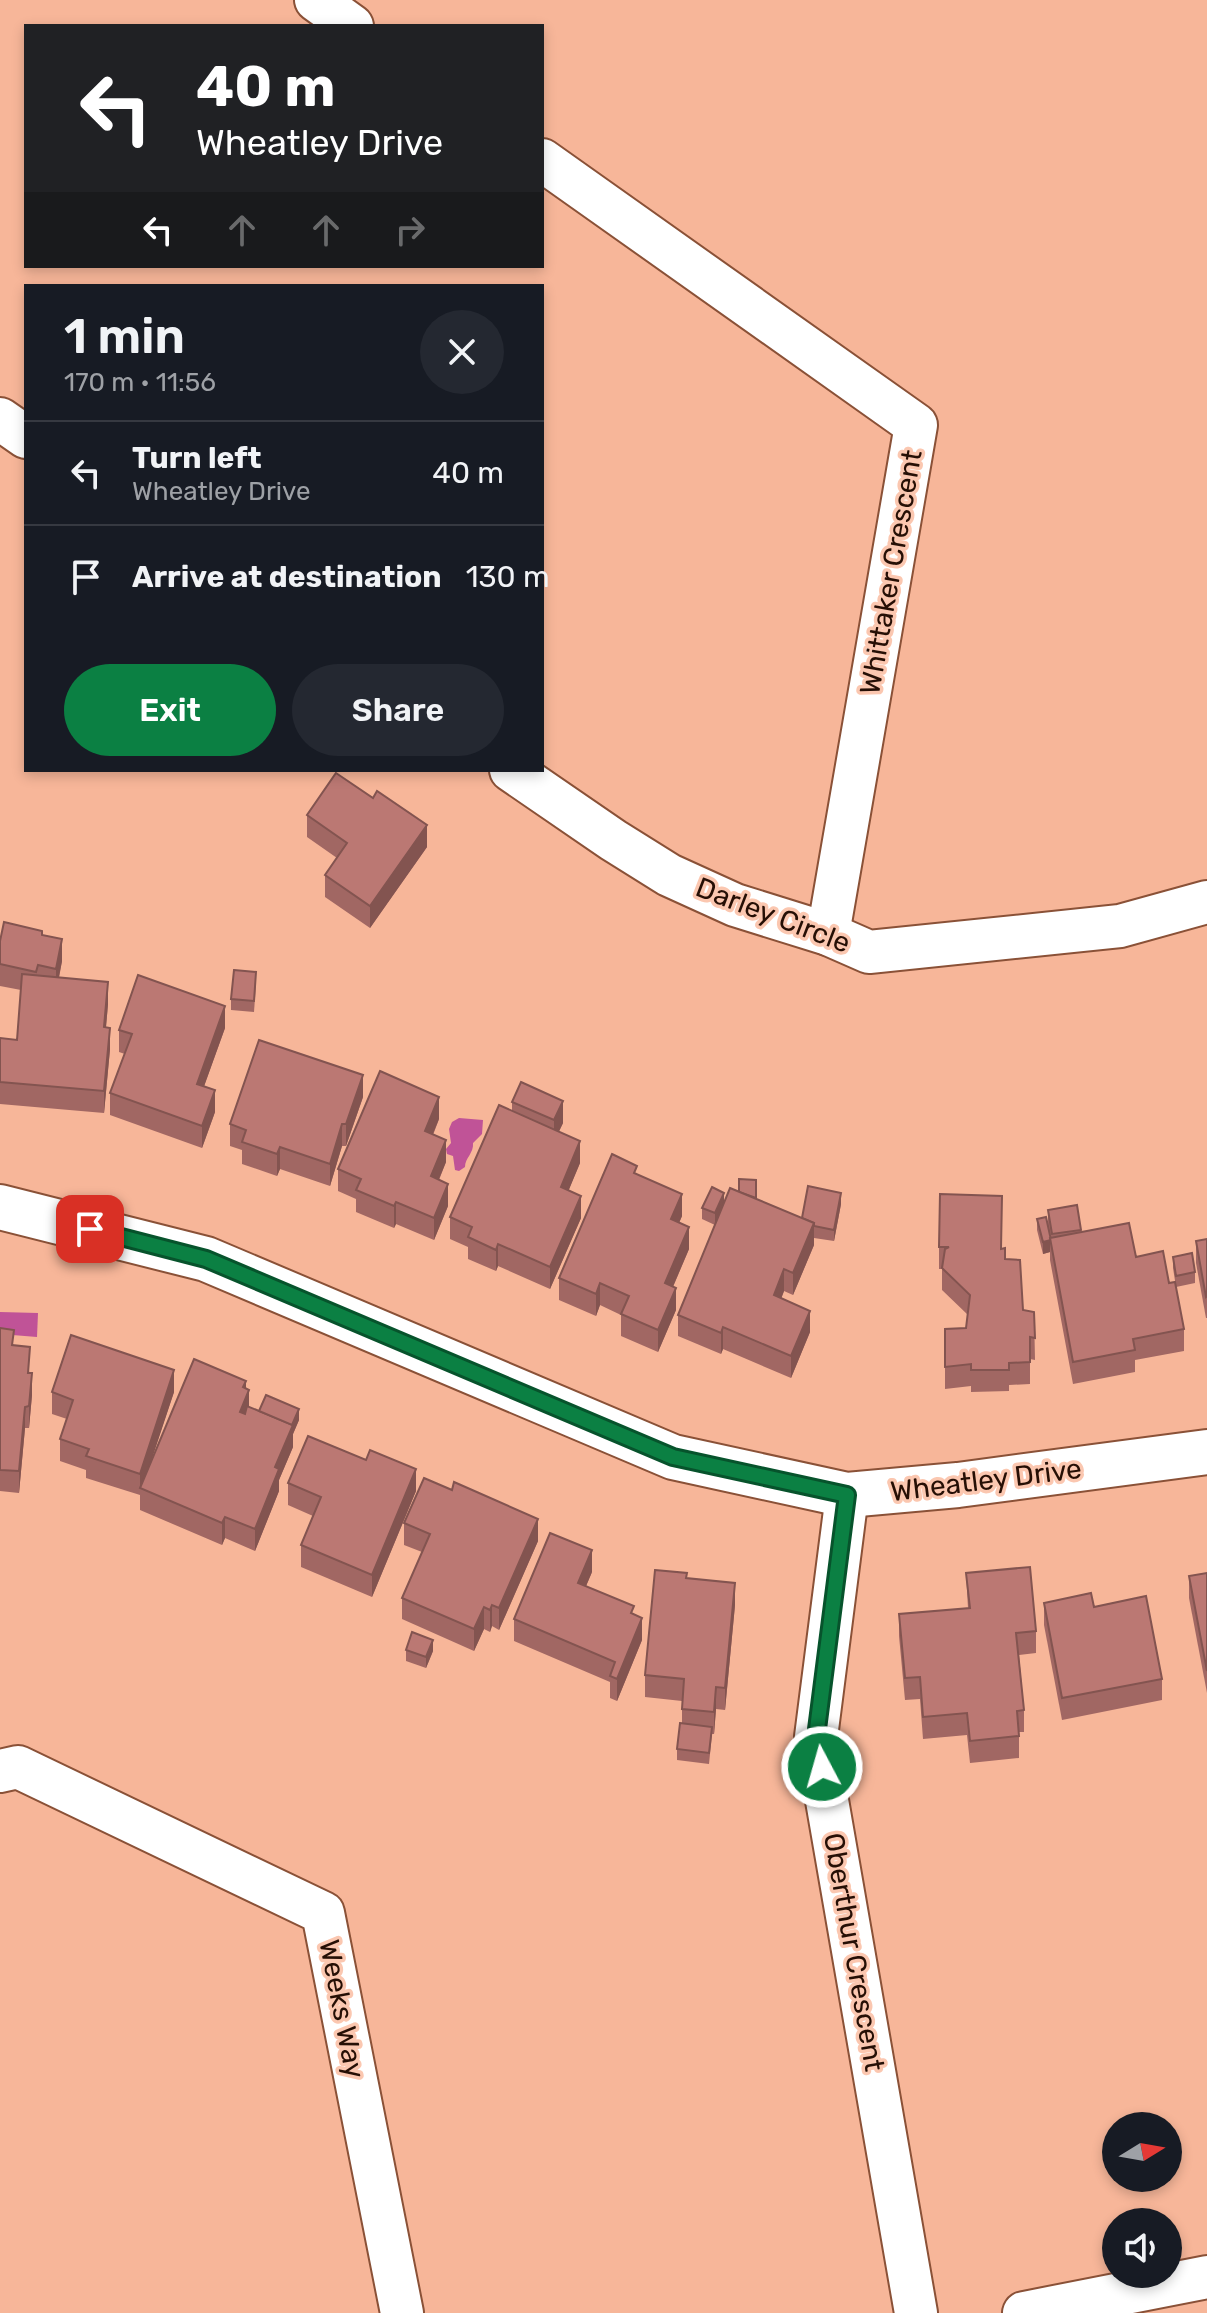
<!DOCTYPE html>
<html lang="en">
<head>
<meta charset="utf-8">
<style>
  :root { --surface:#171b24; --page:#242831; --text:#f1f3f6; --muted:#9ea1a6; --line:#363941; --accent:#0b8043 }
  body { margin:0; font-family:Rubik,sans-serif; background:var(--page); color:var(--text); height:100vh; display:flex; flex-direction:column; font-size:30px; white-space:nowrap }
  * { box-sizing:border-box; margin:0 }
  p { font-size:26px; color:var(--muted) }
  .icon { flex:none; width:44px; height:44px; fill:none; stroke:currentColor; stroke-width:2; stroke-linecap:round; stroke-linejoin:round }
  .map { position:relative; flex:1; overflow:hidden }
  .panel { position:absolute; left:24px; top:284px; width:520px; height:488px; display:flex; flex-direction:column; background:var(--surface); border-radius:0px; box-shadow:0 4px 12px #0003 }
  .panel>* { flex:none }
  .guide { position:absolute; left:24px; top:24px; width:520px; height:244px; border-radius:0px; box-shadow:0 4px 12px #0003; background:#202124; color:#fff; overflow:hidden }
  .needle { width:52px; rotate:79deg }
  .fabs { position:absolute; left:1102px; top:2112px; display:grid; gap:16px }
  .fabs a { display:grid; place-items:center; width:80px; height:80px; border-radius:50%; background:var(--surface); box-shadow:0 4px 12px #0003; font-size:40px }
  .pin { position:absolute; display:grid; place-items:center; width:68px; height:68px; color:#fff; margin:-34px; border-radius:16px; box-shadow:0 4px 12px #0006 }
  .me { position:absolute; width:88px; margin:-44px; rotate:354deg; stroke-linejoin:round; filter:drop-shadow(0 0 6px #0008) }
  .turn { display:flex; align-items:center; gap:28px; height:168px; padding:0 40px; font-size:36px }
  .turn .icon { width:104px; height:104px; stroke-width:2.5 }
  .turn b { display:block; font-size:56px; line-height:68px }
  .lanes { display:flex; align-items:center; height:76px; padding:0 40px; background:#0003; justify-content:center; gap:40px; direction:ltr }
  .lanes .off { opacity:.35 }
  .round { display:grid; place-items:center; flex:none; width:84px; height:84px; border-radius:42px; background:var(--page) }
  .head { display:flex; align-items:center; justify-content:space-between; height:136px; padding:0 40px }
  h1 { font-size:48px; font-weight:600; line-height:60px }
  .cta { display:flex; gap:16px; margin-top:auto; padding:16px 40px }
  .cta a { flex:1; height:92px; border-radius:48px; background:var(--accent); color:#fff; font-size:32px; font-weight:600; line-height:92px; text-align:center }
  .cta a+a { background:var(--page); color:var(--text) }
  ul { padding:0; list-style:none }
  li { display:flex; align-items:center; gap:24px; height:104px; padding:0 40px; border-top:2px solid var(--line) }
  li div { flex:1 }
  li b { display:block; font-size:30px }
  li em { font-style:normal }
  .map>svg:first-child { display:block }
  .water { fill:#c05397 }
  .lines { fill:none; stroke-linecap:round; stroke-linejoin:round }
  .street-casing { stroke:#8a5137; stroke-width:46 }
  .secondary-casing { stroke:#8a5137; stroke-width:48 }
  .street { stroke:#fff; stroke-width:42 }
  .secondary { stroke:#fff; stroke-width:44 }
  .wall { fill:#a16763 }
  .shaded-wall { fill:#835450 }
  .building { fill:#bb7873; stroke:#835450; stroke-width:2 }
  .route-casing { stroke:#07532c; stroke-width:20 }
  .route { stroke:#0b8043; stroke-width:14 }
  .labels { text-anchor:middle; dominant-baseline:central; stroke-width:7; stroke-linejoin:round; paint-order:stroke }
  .street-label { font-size:28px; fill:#260f05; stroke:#fbc7b0 }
</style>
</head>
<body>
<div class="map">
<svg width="1207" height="2313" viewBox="0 0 1207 2313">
  <rect width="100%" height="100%" fill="#f7b699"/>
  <g class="water">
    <path d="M459,1118L483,1120L482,1134L473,1143C474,1153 465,1158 465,1167L459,1171L455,1170L453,1156L447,1154L446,1149L451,1143L449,1129L452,1122Z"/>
    <polygon points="0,1312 38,1313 37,1337 0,1334"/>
  </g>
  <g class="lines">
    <defs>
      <g id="street">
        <polyline points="316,0 352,26"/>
        <polyline points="542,160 916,425 828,934"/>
        <polyline points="0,419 26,437"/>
        <polyline points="511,770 613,840 669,875 735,905 828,934 869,952 1120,926 1207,902"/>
        <polyline points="847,1495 816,1737 916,2313"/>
        <polyline points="0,1771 18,1767 323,1913 402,2313"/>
        <polyline points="1024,2313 1207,2277"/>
      </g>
      <polyline id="secondary" points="0,1207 206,1259 673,1457 847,1495 958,1485 1207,1452"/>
    </defs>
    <use href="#street" class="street-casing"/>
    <use href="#secondary" class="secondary-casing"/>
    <use href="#street" class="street"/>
    <use href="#secondary" class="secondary"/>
  </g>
  <g class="wall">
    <polygon points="307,815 427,847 370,928 325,897 325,875 337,858 307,837"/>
    <polygon points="42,935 62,961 59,978 108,1004 106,1027 110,1049 104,1113 0,1104 0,1038 17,1040 21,990 0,986 0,941"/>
    <polygon points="256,983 254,1012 231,1010 231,999"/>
    <polygon points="225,1028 204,1086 215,1112 202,1148 110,1115 110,1093 125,1054 119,1052 119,1030"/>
    <polygon points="363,1097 346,1146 342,1146 330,1186 280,1169 277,1176 242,1164 242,1150 230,1146 230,1124"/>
    <polygon points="512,1102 563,1123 559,1131 580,1163 568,1191 581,1218 550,1289 498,1266 496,1271 468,1259 468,1247 450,1239 450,1217 512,1111"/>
    <polygon points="439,1119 433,1135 446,1162 439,1180 448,1206 434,1240 396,1224 394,1228 356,1212 356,1199 338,1191 338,1169"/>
    <polygon points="637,1174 682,1216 679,1223 689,1249 673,1287 676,1310 658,1352 621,1336 621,1315 600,1305 596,1316 559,1300 559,1278"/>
    <polygon points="756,1199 802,1218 841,1204 834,1241 814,1238 814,1245 793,1295 784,1291 781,1299 810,1332 791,1378 723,1349 721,1354 678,1336 678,1315 715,1225 702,1219 702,1208 724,1203"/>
    <polygon points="1077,1205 1081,1232 1136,1257 1169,1283 1184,1329 1184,1351 1135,1360 1135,1372 1073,1384 1050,1260 1050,1252 1043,1254 1037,1230 1037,1219 1048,1221 1048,1210"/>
    <polygon points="1207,1239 1207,1318 1206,1318 1196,1263 1196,1241"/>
    <polygon points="939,1247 1001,1249 1023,1310 1034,1312 1035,1360 1030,1359 1030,1384 1009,1385 1009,1391 971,1392 971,1386 945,1389 945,1329 966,1328 968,1315 942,1290 942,1269 939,1269"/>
    <polygon points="1173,1257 1195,1272 1195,1283 1176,1287 1173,1268"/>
    <polygon points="0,1328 14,1345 30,1373 32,1395 29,1428 25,1428 19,1493 0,1491"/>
    <polygon points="246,1389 249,1407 259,1411 299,1420 293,1434 293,1447 279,1480 279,1491 255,1551 225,1538 222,1545 140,1510 140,1493 140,1495 86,1478 86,1470 60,1461 60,1439 67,1419 52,1414 52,1392 174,1392 148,1469"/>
    <polygon points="366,1460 416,1491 372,1597 301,1567 301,1545 313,1516 288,1505 288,1483"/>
    <polygon points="404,1523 538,1541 499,1630 492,1626 490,1632 484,1629 474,1651 402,1619 402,1598 422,1552 404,1545"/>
    <polygon points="592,1572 586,1586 634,1614 642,1640 617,1701 610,1698 610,1682 514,1641 514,1619"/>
    <polygon points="966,1573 1036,1631 1036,1653 1019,1655 1024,1710 1024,1732 1019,1732 1019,1758 970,1763 967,1735 923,1739 920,1699 905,1700 899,1636 899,1614 968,1608"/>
    <polygon points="1207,1573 1207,1693 1189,1598 1189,1576"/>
    <polygon points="687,1578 735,1605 725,1710 716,1709 714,1734 712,1734 709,1764 677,1760 677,1749 682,1724 682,1701 645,1697 645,1675"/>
    <polygon points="1044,1603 1094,1607 1162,1679 1162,1700 1062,1720 1044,1625"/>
    <polygon points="406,1650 433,1651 426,1668 406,1661"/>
  </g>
  <g class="shaded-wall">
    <polygon points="427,825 427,847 370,928 370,906"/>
    <polygon points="62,939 62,961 56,991 56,969"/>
    <polygon points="108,982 108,1004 104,1049 104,1027"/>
    <polygon points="225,1006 225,1028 197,1106 197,1084"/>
    <polygon points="110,1028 110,1049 104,1113 104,1091"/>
    <polygon points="363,1075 363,1097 346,1146 346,1124"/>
    <polygon points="215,1090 215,1112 202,1148 202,1126"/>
    <polygon points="439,1097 439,1119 425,1153 425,1131"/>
    <polygon points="563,1101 563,1123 554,1142 554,1120"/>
    <polygon points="342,1124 342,1146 330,1186 330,1164"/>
    <polygon points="446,1140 446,1162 431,1198 431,1176"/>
    <polygon points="580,1141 580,1163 561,1209 561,1187"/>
    <polygon points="280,1147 280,1169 277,1176 277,1154"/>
    <polygon points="448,1184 448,1206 434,1240 434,1218"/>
    <polygon points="724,1193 724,1204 715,1225 715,1213"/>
    <polygon points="841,1193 841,1204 834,1241 834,1230"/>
    <polygon points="682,1194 682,1216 671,1241 671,1219"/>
    <polygon points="581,1196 581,1218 550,1289 550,1267"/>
    <polygon points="396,1202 396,1224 394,1228 394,1206"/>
    <polygon points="814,1223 814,1245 793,1295 793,1273"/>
    <polygon points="689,1227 689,1249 665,1305 665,1283"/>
    <polygon points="1050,1241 1050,1252 1043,1254 1043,1242"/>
    <polygon points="498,1244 498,1266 496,1271 496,1250"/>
    <polygon points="784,1269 784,1291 774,1317 774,1295"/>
    <polygon points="600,1283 600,1305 596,1316 596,1294"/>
    <polygon points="676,1288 676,1310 658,1352 658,1330"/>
    <polygon points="810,1311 810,1332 791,1378 791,1356"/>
    <polygon points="723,1327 723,1349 721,1354 721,1333"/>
    <polygon points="174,1370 174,1392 142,1489 140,1488 140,1495 140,1474"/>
    <polygon points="32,1373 32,1395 29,1428 29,1406"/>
    <polygon points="246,1381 246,1398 249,1390 249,1412 240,1434 240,1412 243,1387"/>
    <polygon points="25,1407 25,1428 19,1493 19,1471"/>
    <polygon points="299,1409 299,1420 293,1434 293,1447 279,1480 279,1491 255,1551 255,1529 275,1467 287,1435"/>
    <polygon points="416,1469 416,1491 372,1597 372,1575"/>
    <polygon points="225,1517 225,1538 222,1545 222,1523"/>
    <polygon points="538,1519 538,1541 499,1630 499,1608"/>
    <polygon points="592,1550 592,1572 578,1605 578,1583"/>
    <polygon points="735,1583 735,1605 725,1710 725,1688"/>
    <polygon points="492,1605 492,1626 490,1632 490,1610"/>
    <polygon points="484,1607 484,1629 474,1651 474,1629"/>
    <polygon points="642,1618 642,1640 617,1701 617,1679"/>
    <polygon points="433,1640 433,1651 426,1668 426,1657"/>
    <polygon points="716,1687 716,1709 714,1734 714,1712"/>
  </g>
  <g class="building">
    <polygon points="336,773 373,798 377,791 427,825 370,906 325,875 347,843 307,815"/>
    <polygon points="4,922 42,931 42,935 62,939 56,969 38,965 36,972 0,964 0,941"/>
    <polygon points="234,970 256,972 254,1001 231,999"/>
    <polygon points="22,974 108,982 104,1027 110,1028 104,1091 0,1082 0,1038 17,1040"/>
    <polygon points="138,975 225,1006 197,1084 215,1090 202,1126 110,1093 132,1034 119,1030"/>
    <polygon points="259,1040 363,1075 346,1124 342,1124 330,1164 280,1147 277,1154 242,1142 246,1130 230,1124"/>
    <polygon points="380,1071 439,1097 425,1131 446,1140 431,1176 448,1184 434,1218 396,1202 394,1206 356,1190 361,1179 338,1169"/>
    <polygon points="521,1082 563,1101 554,1120 512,1102"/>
    <polygon points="499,1105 580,1141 561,1187 581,1196 550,1267 498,1244 496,1250 468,1237 472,1227 450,1217"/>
    <polygon points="612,1154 637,1166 634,1173 682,1194 671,1219 689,1227 665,1283 676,1288 658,1330 621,1314 629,1296 600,1283 596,1294 559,1278"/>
    <polygon points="739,1179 756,1180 756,1198 739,1192"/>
    <polygon points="808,1186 841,1193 834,1230 814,1226 814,1223 802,1218"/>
    <polygon points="712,1187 724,1193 715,1213 702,1208"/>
    <polygon points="730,1188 814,1223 793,1273 784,1269 774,1295 810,1311 791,1356 723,1327 721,1333 678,1315"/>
    <polygon points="940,1194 1002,1196 1001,1249 1005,1248 1005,1259 1020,1260 1023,1310 1034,1312 1035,1338 1030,1337 1030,1362 1009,1363 1009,1370 971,1370 971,1364 945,1367 945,1329 966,1328 970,1295 942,1268 945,1249 949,1247 939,1247"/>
    <polygon points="1077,1205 1081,1230 1052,1234 1048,1210"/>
    <polygon points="1046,1217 1051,1240 1043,1242 1037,1219"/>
    <polygon points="1129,1223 1136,1257 1163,1251 1169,1283 1175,1282 1184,1329 1133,1339 1135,1350 1073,1362 1050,1238"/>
    <polygon points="1207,1239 1207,1296 1206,1297 1196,1241"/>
    <polygon points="1192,1253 1195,1272 1176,1276 1173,1257"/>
    <polygon points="0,1328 14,1330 12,1345 30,1347 28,1373 32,1373 29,1406 25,1407 19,1471 0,1470"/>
    <polygon points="71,1335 174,1370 140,1474 86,1456 89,1449 60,1439 73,1400 52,1392"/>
    <polygon points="194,1359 246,1381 243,1387 249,1390 240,1412 245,1414 247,1406 293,1425 275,1467 279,1469 255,1529 225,1517 222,1523 140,1488"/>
    <polygon points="266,1395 299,1409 292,1425 259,1411"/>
    <polygon points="308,1436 366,1460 370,1450 416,1469 372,1575 301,1545 321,1497 288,1483"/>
    <polygon points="424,1478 452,1490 454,1482 538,1519 499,1608 492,1605 490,1610 484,1607 474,1629 402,1598 430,1534 404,1523"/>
    <polygon points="550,1533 592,1550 578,1583 634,1606 631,1613 642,1618 617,1679 610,1676 615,1662 514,1619"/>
    <polygon points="1030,1567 1036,1631 1016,1633 1024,1710 1017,1711 1019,1736 970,1741 967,1713 923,1717 920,1677 905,1678 899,1614 970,1608 966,1573"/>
    <polygon points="655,1570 687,1573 686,1578 735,1583 725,1688 716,1687 714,1712 682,1709 684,1679 645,1675"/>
    <polygon points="1207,1573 1207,1671 1189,1576"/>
    <polygon points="1091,1593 1094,1607 1146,1596 1162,1679 1062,1698 1044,1603"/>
    <polygon points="412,1632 433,1640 426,1657 406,1650"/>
    <polygon points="680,1723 712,1727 709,1753 677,1749"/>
  </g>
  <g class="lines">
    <defs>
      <polyline id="route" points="90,1229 206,1259 673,1457 847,1495 816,1737 822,1767"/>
    </defs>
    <use href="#route" class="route-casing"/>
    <use href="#route" class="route"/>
  </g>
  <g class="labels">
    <g class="street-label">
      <text transform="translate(891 572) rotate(-80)">Whittaker Crescent</text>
      <text transform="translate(773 915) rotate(21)">Darley Circle</text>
      <text transform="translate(986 1480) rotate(-7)">Wheatley Drive</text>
      <text transform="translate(854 1952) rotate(80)">Oberthur Crescent</text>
      <text transform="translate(342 2009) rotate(79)">Weeks Way</text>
    </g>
  </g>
</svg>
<div class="fabs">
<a><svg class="needle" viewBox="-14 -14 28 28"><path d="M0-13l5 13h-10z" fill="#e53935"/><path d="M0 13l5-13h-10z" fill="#9ea1a6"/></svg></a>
<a><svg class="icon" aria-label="sound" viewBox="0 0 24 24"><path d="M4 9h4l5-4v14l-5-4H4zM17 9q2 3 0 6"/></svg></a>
</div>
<div class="pin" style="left:90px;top:1229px;background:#d93025"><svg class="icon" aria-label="arrive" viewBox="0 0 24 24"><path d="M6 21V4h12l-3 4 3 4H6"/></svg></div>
<svg class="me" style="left:822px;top:1767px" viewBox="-20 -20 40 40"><circle r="17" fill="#0b8043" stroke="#fff" stroke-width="3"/><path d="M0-11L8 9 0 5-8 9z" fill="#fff"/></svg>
<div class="guide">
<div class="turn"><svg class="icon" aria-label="left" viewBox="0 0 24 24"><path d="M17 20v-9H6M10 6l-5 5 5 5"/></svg><div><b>40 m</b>Wheatley Drive</div></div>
<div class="lanes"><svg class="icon" aria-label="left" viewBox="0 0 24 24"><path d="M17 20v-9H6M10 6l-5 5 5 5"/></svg><svg class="icon off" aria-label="ahead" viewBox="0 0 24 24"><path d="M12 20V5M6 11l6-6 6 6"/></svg><svg class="icon off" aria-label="ahead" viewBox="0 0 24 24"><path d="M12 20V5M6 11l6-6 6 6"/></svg><svg class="icon off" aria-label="right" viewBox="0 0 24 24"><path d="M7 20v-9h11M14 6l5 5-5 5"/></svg></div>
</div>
<section class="panel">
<div class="head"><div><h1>1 min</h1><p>170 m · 11:56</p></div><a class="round"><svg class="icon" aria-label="close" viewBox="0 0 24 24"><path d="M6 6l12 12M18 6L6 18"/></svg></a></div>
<ul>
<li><svg class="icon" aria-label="left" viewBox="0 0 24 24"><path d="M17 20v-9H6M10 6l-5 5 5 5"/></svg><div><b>Turn left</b><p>Wheatley Drive</p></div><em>40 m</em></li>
<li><svg class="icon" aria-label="arrive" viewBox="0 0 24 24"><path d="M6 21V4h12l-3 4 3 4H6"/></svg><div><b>Arrive at destination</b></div><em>130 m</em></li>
</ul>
<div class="cta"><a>Exit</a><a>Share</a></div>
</section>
</div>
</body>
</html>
